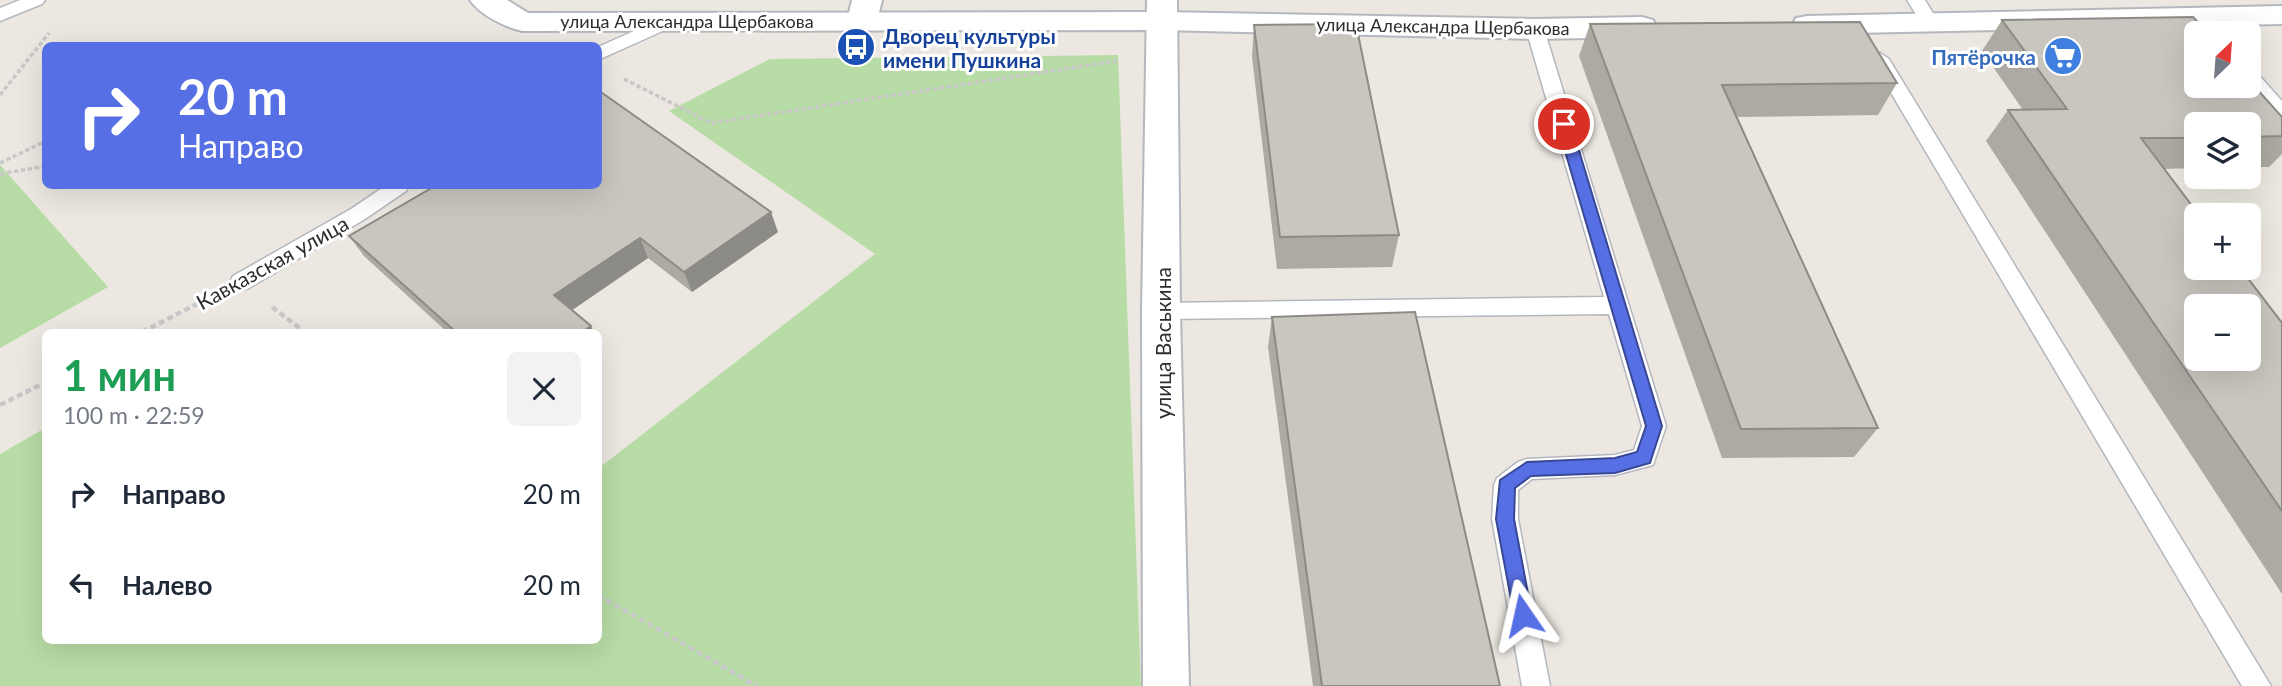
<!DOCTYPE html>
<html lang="ru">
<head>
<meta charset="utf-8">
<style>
  :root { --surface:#fff; --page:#f2f2f3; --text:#1f2937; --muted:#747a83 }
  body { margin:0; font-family:Lato,sans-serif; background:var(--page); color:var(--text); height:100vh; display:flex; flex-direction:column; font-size:26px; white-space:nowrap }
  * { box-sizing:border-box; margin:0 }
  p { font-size:23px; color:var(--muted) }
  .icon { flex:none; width:38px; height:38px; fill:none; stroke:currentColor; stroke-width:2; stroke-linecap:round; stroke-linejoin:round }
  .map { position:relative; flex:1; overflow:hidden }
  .sheet { position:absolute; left:42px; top:329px; width:560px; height:315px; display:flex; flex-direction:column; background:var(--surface); border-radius:10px; box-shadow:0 7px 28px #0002 }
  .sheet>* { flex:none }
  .hud { position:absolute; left:42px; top:42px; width:560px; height:147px; border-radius:10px; box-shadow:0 7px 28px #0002; background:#576fe4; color:#fff; overflow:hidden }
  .needle { width:46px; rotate:25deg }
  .fabs { position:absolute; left:2184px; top:21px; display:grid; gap:14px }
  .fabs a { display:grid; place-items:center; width:77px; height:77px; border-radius:10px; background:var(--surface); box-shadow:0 7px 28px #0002; font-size:35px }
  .pin { position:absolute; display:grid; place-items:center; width:60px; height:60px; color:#fff; margin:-30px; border:4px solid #fff; border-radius:50%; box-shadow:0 2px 7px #0007 }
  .me { position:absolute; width:77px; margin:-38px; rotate:349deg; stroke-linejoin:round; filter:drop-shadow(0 0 5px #0008) }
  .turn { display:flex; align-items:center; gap:24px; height:147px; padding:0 21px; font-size:32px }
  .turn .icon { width:91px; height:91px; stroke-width:2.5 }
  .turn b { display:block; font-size:49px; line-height:60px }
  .round { display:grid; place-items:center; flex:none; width:74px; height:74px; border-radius:10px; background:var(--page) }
  .head { display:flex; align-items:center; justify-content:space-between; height:119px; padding:0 21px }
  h1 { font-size:42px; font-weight:700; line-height:52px; color:#1e9e55 }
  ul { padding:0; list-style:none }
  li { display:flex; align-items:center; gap:21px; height:91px; padding:0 21px }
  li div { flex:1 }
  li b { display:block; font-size:26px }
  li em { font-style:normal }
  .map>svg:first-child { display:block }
  .green { fill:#b7dca5 }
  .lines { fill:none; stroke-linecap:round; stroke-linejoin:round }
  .service-casing { stroke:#b5b7bf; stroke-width:3 }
  .minor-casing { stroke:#b5b7bf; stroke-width:4 }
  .tertiary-casing { stroke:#b5b7bf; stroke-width:4 }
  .path-far1 { stroke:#c8c8c8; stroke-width:3.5; stroke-dasharray:4.5 2.5; stroke-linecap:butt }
  .path { stroke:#c8c8c8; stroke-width:4.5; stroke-dasharray:6 3.5; stroke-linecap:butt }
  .service { fill:#fff; fill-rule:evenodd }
  .minor { fill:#fff; fill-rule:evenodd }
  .tertiary { fill:#fff; fill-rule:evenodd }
  .wall { fill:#adaaa4 }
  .shaded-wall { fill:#8d8b86 }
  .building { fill:#c9c6bf; stroke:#8d8b86; stroke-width:2; fill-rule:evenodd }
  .route { fill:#576fe4; stroke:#394894; stroke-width:2 }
  .labels { text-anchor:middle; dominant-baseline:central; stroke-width:6; stroke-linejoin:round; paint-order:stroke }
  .far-street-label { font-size:18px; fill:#2d2d2d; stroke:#fff }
  .transit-label { font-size:21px; font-weight:bold; fill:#164399; stroke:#fff; text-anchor:start }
  .shop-label { font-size:21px; font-weight:bold; fill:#366cbe; stroke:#fff; text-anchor:end }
  .street-label { font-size:21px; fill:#2d2d2d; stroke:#fff }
</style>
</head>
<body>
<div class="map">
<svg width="2282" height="686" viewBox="0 0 2282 686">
  <rect width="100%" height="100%" fill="#ece8e1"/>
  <g class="green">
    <polygon points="1118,55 1141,686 0,686 0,454 45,428 46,640 598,640 599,468 875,254 669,111 770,59"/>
    <polygon points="0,165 108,287 0,348"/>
  </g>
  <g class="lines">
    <defs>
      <g id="service">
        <polygon points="20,0 45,0 42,4 0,21 0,8"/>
        <polygon points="1907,0 1925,0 1939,23 1936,27 1924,27"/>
        <polygon points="2195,10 2201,12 2219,33 2200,33 2186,16"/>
        <polygon points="670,15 679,21 676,25 598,60 598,47"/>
        <polygon points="1535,23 1544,29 1666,426 1653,465 1615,475 1532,479 1518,490 1518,519 1550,686 1522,686 1492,519 1494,485 1497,478 1518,462 1527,459 1615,455 1634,450 1642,426 1609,314 1161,319 1153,317 1150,311 1153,305 1161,303 1604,297 1526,29"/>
        <polygon points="1880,53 1889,59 2271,686 2242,686 1871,59"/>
        <polygon points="2249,70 2256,72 2282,101 2282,119 2275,118 2247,86"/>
        <polygon points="385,186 409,186 406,191 365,219 249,288 241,290 233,288 230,282 233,276 351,209"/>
      </g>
      <g id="minor">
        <polygon points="852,0 882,0 877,21 873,28 862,30 851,28 847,21"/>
        <polygon points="1147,0 1177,0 1180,311 1189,686 1143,686 1142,311"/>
      </g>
      <g id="tertiary">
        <path d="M470,0H507L528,13L1162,12L1535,19L1642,17L1653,20L1657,27L1653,34L1642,37L1535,39L1162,30L522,31C505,27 480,15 470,0Z"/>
        <polygon points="2282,6 2282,24 1807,34 1796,32 1792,25 1796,18 1807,16"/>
      </g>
    </defs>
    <use href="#service" class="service-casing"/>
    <use href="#minor" class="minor-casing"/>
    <use href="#tertiary" class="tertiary-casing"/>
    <g class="path-far1">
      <polyline points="624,79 711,123 1117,61"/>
      <polyline points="0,95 49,33"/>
      <polyline points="0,163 46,141"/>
      <polyline points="0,174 46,166"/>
      <polyline points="194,306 209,298"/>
    </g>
    <g class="path">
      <polyline points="272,307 305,332"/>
      <polyline points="142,332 197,304"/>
      <polyline points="0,405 46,382"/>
      <polyline points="598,595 757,686"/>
    </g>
    <use href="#service" class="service"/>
    <use href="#minor" class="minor"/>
    <use href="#tertiary" class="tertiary"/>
  </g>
  <g class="wall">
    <polygon points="2002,20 2282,117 2282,154 2269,167 2249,167 2249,124 2196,124 2196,168 2164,169 2282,323 2282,594 1986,141 2008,110 2023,110 1982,51"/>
    <polygon points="1590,24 1897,83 1878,115 1736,117 1878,428 1854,457 1722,458 1579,56"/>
    <polygon points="1254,25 1399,235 1392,267 1277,269 1252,57"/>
    <polygon points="778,232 692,292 648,258 572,310 594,332 447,332 364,256 349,236"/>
    <polygon points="1272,317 1500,686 1313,686 1268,347"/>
  </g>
  <g class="shaded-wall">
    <polygon points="771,212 778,232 692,292 684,272"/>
    <polygon points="640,238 648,258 565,315 554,295"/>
    <polygon points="591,326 594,332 582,332"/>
  </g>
  <g class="building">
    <path d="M2193,17L2208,33H2196V86H2249V80L2282,117V136L2249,137V124H2196V138H2141L2199,215H2196V268H2240L2282,323V511L2008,110L2067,109L2002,20ZM2196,306H2249V359H2196Z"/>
    <polygon points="1860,22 1897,83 1722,85 1878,428 1741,429 1590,24"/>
    <polygon points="1356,24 1399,235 1280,237 1254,25"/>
    <polygon points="598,90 771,212 684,272 640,238 554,295 591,326 582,332 456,332 349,236 435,186 598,186"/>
    <polygon points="1415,312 1500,686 1322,686 1272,317"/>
  </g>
  <polygon class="route" points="1564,119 1571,124 1662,426 1650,463 1615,473 1531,476 1515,488 1514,519 1532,615 1529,621 1523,623 1516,621 1514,615 1496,519 1500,480 1527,462 1615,458 1637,452 1646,426 1557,124"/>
  <defs>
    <symbol id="bus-disc" viewBox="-11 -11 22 22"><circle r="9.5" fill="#1a4fb4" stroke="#fff"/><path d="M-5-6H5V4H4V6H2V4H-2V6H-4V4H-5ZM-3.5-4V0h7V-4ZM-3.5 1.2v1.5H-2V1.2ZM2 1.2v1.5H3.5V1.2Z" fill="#fff"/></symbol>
    <symbol id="supermarket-disc" viewBox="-11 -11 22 22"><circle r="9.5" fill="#3f7fe0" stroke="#fff"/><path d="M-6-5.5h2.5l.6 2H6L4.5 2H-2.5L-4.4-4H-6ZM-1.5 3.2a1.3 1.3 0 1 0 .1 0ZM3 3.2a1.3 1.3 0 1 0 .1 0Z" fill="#fff"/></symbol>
  </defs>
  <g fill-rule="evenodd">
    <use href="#bus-disc" x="834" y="25" width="44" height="44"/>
    <use href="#supermarket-disc" x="2041" y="34" width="44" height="44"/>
  </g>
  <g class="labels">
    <g class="far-street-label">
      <text x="687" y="21">улица Александра Щербакова</text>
      <text transform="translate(1443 26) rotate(1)">улица Александра Щербакова</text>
    </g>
    <g class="transit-label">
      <text x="883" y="35">Дворец культуры<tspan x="883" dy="24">имени Пушкина</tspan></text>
    </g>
    <g class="shop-label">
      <text x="2036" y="56">Пятёрочка</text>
    </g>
    <g class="street-label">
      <text transform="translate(272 262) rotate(-29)">Кавказская улица</text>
      <text transform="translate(1162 343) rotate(-90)">улица Васькина</text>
    </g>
  </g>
</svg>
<div class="fabs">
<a><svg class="needle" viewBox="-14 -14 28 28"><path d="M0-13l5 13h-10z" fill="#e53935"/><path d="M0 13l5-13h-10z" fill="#747a83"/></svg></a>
<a><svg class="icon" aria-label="layers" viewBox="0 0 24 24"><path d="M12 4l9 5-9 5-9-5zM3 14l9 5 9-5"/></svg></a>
<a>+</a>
<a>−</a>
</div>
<div class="pin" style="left:1564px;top:124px;background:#d93025"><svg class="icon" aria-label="arrive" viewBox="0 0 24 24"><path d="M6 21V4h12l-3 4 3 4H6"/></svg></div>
<svg class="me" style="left:1523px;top:615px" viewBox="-20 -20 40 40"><path d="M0-17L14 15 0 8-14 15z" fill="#576fe4" stroke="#fff" stroke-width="4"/></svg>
<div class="hud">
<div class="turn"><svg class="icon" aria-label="right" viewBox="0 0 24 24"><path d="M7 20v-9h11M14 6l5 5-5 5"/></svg><div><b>20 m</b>Направо</div></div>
</div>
<section class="sheet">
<div class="head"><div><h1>1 мин</h1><p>100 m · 22:59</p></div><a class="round"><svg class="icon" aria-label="close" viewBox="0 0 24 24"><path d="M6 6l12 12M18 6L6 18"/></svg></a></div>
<ul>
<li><svg class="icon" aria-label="right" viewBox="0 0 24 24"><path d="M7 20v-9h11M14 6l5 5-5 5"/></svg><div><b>Направо</b></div><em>20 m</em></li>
<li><svg class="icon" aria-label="left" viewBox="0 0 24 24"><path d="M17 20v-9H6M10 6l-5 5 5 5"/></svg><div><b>Налево</b></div><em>20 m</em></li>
</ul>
</section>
</div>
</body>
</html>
